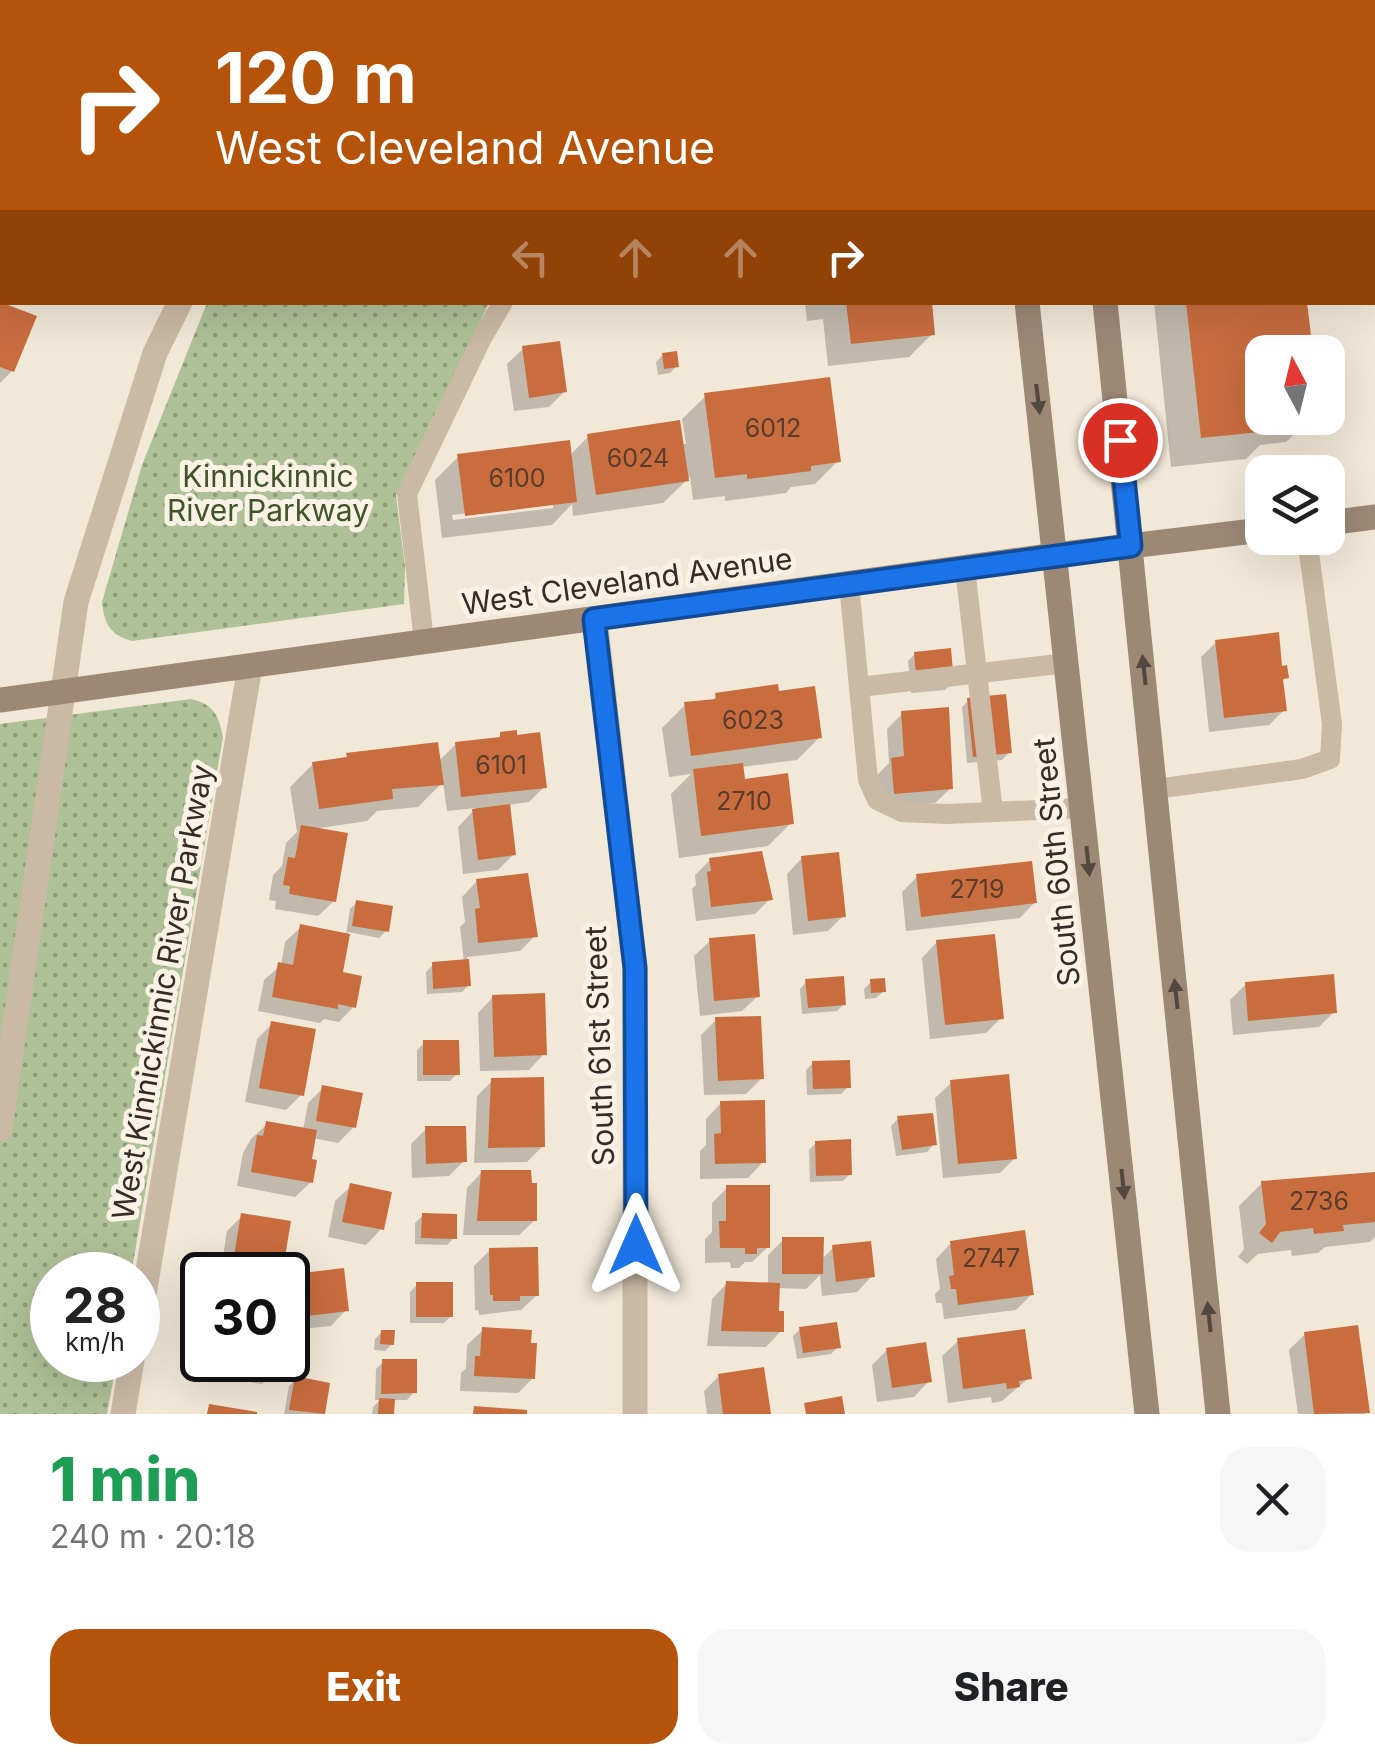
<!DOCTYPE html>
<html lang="en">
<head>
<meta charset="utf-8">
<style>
  :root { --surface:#fff; --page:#f6f6f6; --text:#202124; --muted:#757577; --accent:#b45309 }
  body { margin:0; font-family:Inter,sans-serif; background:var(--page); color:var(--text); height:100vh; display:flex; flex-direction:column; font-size:38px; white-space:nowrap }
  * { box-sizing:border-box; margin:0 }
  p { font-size:32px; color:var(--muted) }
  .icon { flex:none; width:55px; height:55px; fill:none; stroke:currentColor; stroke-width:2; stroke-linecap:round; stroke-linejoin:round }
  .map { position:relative; height:1414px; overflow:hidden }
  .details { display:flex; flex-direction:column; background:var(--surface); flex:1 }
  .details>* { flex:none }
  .top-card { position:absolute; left:0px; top:0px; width:1375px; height:305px; box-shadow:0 10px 40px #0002; background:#b45309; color:#fff; overflow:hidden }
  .needle { width:65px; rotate:353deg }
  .fabs { position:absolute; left:1245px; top:335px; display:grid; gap:20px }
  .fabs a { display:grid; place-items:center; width:100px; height:100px; border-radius:20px; background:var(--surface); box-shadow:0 10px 40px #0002; font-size:50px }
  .speed { position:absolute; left:30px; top:1252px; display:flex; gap:20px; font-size:50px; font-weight:700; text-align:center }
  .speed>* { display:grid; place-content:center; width:130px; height:130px; border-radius:50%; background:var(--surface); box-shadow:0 10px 40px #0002; line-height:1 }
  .speed small { font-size:25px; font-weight:400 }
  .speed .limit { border:5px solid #111; border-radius:15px; background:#fff; color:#111 }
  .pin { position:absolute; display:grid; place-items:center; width:85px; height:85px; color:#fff; margin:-42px; border:5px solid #fff; border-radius:50%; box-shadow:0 2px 10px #0007 }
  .me { position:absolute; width:110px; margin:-55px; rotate:0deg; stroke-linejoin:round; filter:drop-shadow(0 0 8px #0008) }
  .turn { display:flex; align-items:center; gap:35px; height:210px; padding:0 50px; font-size:45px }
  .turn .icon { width:130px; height:130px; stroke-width:2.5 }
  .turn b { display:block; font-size:70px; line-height:85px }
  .lanes { display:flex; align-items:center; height:95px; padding:0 50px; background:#0003; justify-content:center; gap:50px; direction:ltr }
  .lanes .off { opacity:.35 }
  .round { display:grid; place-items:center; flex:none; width:105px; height:105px; border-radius:30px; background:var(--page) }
  .headline { display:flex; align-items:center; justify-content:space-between; height:170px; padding:0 50px }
  h1 { font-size:60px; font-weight:800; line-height:75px; color:#1e9e55 }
  .action { display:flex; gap:20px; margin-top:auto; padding:20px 50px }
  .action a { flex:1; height:115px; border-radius:30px; background:var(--accent); color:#fff; font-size:40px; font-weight:800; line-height:115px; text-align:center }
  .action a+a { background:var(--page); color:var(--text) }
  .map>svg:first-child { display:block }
  .park { fill:url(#park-dots) }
  .shadow { fill:#0003; fill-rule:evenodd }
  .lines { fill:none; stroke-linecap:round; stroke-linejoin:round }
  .river { stroke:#77a8af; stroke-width:62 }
  .building { fill:#c96d3f }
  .lane { stroke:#cab9a4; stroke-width:20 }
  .street { stroke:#cab9a4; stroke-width:25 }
  .secondary { stroke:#9d8876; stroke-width:25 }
  .oneway { fill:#54483e }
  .route-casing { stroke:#114b97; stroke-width:25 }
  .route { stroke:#1a73e8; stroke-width:18 }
  .labels { text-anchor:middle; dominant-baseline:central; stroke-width:10; stroke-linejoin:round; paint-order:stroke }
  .number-label { font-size:25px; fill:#5a3c2c }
  .park-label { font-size:30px; fill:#405429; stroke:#f9f2e5 }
  .street-label { font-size:30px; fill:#352c26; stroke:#f9f2e5 }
</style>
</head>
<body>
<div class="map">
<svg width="1375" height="1414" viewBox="0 0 1375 1414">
  <defs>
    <pattern id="park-dots" width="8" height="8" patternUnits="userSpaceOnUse" patternTransform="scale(2.5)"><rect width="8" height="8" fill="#afc198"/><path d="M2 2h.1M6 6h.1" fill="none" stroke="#8f9d7c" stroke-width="1.8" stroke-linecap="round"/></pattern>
  </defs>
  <rect width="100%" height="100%" fill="#f2e8d8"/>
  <g class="park">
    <polygon points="385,0 726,0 384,2"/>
    <path d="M207,303H489L396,495L405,567L404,604L132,641C110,635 104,623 102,602L142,465Z"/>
    <path d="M191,699C213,704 219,715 223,737L131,1275H52V1360H117L107,1414H0V724Z"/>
  </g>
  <g class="shadow">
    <rect x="814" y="0" width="77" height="2"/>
    <polygon points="1129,0 1251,0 1248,2"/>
    <polygon points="805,302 934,302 930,310 932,334 909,357 828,366 823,319 807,321"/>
    <polygon points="1154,302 1305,302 1310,352 1262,352 1262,418 1311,418 1286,442 1260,445 1246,459 1171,467"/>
    <polygon points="0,303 12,371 0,383"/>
    <polygon points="523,349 565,391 549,407 514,411 507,364"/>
    <polygon points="663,355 677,366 670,373 658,375 656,362"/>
    <path d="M706,396L838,461L815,484L791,487L786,493L725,501V496L693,500L690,477L663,503L573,516L572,504L552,525L442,538L435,480L458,457L569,456L588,437L686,444L682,419ZM553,503V508L453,520L452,515Z"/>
    <polygon points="1216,642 1280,669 1286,677 1281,682 1284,710 1269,725 1209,732 1201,657"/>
    <polygon points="915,654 952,683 945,690 911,693 908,661"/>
    <polygon points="717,695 820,737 797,760 741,767 743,781 791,823 768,846 679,858 671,794 691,774 669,777 662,728 685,705 710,702"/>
    <polygon points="969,700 1009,753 1002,760 967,763 962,707"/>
    <polygon points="902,714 951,788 935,803 880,808 877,775 889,763 887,729"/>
    <polygon points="501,735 544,787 529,802 508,805 514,854 498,870 463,874 458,827 476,808 447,811 443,782 418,807 377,811 367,821 314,829 334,901 318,916 275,909 276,901 269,900 273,875 282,866 286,843 297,832 290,787 313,764 343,760 347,756 438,762 456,744 496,740"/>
    <polygon points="802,858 843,916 828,931 793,935 787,874"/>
    <polygon points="710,860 770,899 755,914 696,921 692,889 696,885 695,875"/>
    <polygon points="917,877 1035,902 1020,918 906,931 902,892"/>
    <polygon points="477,881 535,936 520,951 467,957 469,985 462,992 427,994 426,972 433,965 464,962 460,927 465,922 462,897"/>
    <polygon points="357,902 386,931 379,938 348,932 340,974 354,1006 339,1022 324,1019 320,1023 258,1011 264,980 281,965 285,942 301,927 346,935 350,909"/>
    <polygon points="710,941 758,996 742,1011 700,1016 694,956"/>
    <polygon points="937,942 1001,1018 986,1033 930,1039 922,958"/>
    <polygon points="807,981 844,1004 837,1011 802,1014 800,989"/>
    <polygon points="871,982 884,991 876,998 865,999 864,989"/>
    <polygon points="1246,984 1334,1012 1319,1027 1233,1035 1230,1000"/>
    <polygon points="493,997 544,1054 529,1070 480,1071 478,1013"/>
    <polygon points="716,1020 762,1078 746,1094 704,1095 701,1035"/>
    <polygon points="272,1024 301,1095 286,1110 245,1102 257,1039"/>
    <polygon points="424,1043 457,1074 450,1081 417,1081 417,1050"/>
    <polygon points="813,1063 848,1087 841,1094 807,1095 806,1070"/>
    <polygon points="492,1081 543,1146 527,1162 474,1163 477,1096"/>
    <polygon points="951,1083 1015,1158 1000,1173 943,1178 935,1098"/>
    <polygon points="323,1088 354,1127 338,1143 313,1138 309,1161 311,1182 295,1197 237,1186 243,1153 251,1139 267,1124 303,1130 308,1103"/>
    <polygon points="721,1103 763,1162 748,1178 700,1179 700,1151 706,1145 706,1119"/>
    <polygon points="898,1119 934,1144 927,1152 896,1156 891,1126"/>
    <polygon points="426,1129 464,1161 449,1176 412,1178 411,1144"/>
    <polygon points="816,1143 850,1174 843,1181 810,1182 809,1150"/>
    <polygon points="482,1172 535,1220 519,1235 463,1235 467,1188"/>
    <polygon points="1375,1174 1375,1237 1370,1242 1325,1247 1318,1253 1292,1256 1291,1250 1258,1254 1247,1264 1238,1257 1244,1249 1239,1206 1262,1183"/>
    <polygon points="351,1186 381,1229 366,1245 328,1237 335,1201"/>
    <polygon points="727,1188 768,1247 752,1262 745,1262 739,1268 731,1268 730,1262 705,1263 705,1239 712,1232 712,1203"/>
    <polygon points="242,1216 279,1275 220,1275 227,1231"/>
    <polygon points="422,1216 454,1238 447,1245 415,1244 415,1223"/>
    <polygon points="783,1240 821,1260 834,1247 872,1276 857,1292 822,1296 820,1275 806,1289 777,1288 777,1314 781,1331 766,1347 707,1346 712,1299 727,1283 768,1285 768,1255"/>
    <polygon points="951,1243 1032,1294 1016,1310 944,1319 942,1303 936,1303 935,1294 940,1289 936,1259"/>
    <polygon points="490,1250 537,1295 521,1310 479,1315 478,1310 475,1310 474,1266"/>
    <polygon points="303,1275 346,1310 331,1326 292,1330 288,1290"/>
    <polygon points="417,1285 451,1316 444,1323 410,1323 410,1292"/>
    <polygon points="800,1329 838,1347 831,1354 797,1359 793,1336"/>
    <polygon points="483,1330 529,1345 533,1378 518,1393 460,1391 461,1373 466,1368 467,1345"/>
    <polygon points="382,1332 392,1344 385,1351 374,1350 375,1339"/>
    <polygon points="1305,1334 1367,1412 1365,1414 1298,1414 1289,1350"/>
    <polygon points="958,1341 1029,1378 1002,1401 992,1403 991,1397 948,1403 942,1356"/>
    <polygon points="887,1350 929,1381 914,1397 877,1402 872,1365"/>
    <polygon points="208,1360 279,1360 278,1369 262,1384 205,1375"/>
    <polygon points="383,1362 414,1392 407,1400 392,1400 391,1414 372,1414 373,1407 380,1400 375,1400 376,1369"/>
    <polygon points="719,1376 769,1414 707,1414 704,1391"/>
    <polygon points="296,1379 327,1385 322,1414 284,1414 289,1386"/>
  </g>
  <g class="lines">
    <polyline class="river" points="1331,0 1332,2"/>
  </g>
  <g class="building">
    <polygon points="0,302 37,316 14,372 0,367"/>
    <polygon points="846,302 932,302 935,335 851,344"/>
    <polygon points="1186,302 1307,302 1313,352 1262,352 1262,418 1278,418 1279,430 1201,438"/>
    <polygon points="560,341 567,392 529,398 522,346"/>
    <polygon points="677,351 679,367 664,369 662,353"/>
    <polygon points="830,377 841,462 811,466 811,471 747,479 747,474 715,478 704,393"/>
    <polygon points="680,420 689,481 596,495 587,434"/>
    <polygon points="570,440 577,502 465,516 457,454"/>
    <polygon points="1279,632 1282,666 1287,665 1289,678 1283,679 1287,711 1224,718 1215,640"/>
    <polygon points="951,648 954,684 917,687 914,652"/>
    <polygon points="778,684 779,691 815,686 822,738 691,756 684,702 716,699 715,693"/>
    <polygon points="1006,694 1012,753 973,757 967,698"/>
    <polygon points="949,707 953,789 894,794 891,758 904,756 901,711"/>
    <polygon points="517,730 517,735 540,732 547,788 461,797 455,742 500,737 500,732"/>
    <polygon points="438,742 444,785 392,789 393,799 319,809 312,762 347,757 346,753"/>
    <polygon points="743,763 745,779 788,773 794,824 701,836 693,769"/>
    <polygon points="510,804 516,855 478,860 472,809"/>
    <polygon points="301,825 348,833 336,902 289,894 290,886 283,885 288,857 295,858"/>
    <polygon points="762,851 773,900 711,907 707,872 711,871 709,858"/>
    <polygon points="839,852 846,917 808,921 801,856"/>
    <polygon points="1032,861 1037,903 921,917 916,874"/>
    <polygon points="528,873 538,937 478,943 475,909 480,908 476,879"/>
    <polygon points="356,900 393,906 389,932 352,926"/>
    <polygon points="300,924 350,934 343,972 362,976 356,1008 338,1004 338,1009 272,997 278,962 293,965"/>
    <polygon points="755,934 760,997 714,1001 709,938"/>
    <polygon points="995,934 1004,1019 945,1025 936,940"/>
    <polygon points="469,959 471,986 433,989 432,962"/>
    <polygon points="1334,974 1337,1013 1248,1021 1245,982"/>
    <polygon points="844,976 846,1005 808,1008 805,979"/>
    <polygon points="885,978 886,992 871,993 870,979"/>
    <polygon points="545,993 547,1055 494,1057 492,995"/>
    <polygon points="761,1016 764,1079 718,1081 715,1017"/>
    <polygon points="271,1021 316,1029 304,1096 259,1088"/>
    <polygon points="423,1040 459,1040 460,1075 423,1075"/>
    <polygon points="850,1060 851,1088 813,1089 812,1061"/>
    <polygon points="1009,1074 1017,1159 958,1164 950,1080"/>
    <polygon points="544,1077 545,1147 488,1148 491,1078"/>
    <polygon points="322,1085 363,1093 356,1128 316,1121"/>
    <polygon points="765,1100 766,1163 715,1164 714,1134 721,1133 720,1101"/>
    <polygon points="933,1113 937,1145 902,1150 897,1116"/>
    <polygon points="266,1121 317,1130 312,1159 317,1160 313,1183 251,1172 257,1135 263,1136"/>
    <polygon points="425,1126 466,1126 467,1162 426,1164"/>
    <polygon points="851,1139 852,1175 816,1176 815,1141"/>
    <polygon points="481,1170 531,1170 532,1183 537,1183 537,1221 477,1221"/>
    <polygon points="1375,1172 1375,1222 1343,1225 1344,1231 1314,1234 1313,1228 1280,1232 1272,1243 1259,1233 1266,1224 1261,1181"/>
    <polygon points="350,1183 392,1192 384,1230 342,1222"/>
    <polygon points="726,1185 770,1185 770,1248 757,1248 757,1254 745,1254 745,1248 720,1248 719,1221 726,1221"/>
    <polygon points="241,1213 291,1221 282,1275 231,1275"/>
    <polygon points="422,1213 457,1214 457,1239 421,1238"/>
    <polygon points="1025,1230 1034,1295 958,1305 956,1289 951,1289 949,1276 954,1275 950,1241"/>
    <polygon points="782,1237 824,1237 823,1274 782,1274"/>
    <polygon points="871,1241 875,1277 836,1282 832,1245"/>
    <polygon points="538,1247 539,1296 520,1296 520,1301 493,1301 493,1295 490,1295 489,1248"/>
    <polygon points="344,1268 349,1311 307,1316 302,1273"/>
    <polygon points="726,1281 780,1283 779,1311 784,1311 784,1332 721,1331"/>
    <rect x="416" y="1282" width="37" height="35"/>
    <polygon points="837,1322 841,1348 803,1353 799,1327"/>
    <polygon points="1358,1325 1370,1413 1314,1414 1304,1332"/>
    <polygon points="482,1327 532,1330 531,1343 537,1343 535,1379 474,1376 475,1356 480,1356"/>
    <polygon points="1025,1329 1032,1379 1019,1381 1020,1387 1007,1389 1006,1383 963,1389 957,1338"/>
    <polygon points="381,1330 395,1330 394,1345 380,1344"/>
    <polygon points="926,1342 932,1382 892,1388 886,1348"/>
    <polygon points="382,1359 417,1359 417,1393 381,1394"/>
    <polygon points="231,1360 282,1360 280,1370"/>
    <polygon points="764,1367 771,1414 723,1414 718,1374"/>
    <polygon points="295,1376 330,1383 325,1414 289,1410"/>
    <polygon points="842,1396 845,1414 806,1414 804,1403"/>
    <polygon points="379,1398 395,1399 394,1414 378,1414"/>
    <polygon points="209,1404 257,1412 257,1414 207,1414"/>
    <polygon points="474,1406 527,1410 527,1414 473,1414"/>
  </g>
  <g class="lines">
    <g class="lane">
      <polyline points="18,2 19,0"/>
      <polyline points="743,2 745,0"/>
      <polyline points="0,35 2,30"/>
      <polyline points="965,568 993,812"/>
      <polyline points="849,584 868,780 877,800 902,812 947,814 1083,808"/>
      <polyline points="424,641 407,494 482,338 503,302"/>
      <polyline points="859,687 1067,663"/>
      <polyline points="1156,789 1302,769 1330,759 1332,724 1307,538"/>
    </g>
    <g class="street">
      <polyline points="351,2 353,0"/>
      <polyline points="595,619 635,968 635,1414"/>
      <polyline points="0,1129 76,602 155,353 180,302"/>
      <polyline points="138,1330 250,666"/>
      <polyline points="123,1414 132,1360"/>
    </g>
    <g class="secondary">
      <polyline points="991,0 992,2"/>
      <polyline points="1073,0 1073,2"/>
      <polyline points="1027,302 1147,1414"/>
      <polyline points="1105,302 1218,1414"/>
      <polyline points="1328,523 1375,517"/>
      <polyline points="0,700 1056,555 1262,530"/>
    </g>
  </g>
  <defs><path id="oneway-solid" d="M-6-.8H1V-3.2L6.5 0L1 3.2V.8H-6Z" transform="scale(2.5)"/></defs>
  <g class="oneway">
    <use href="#oneway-solid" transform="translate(1038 399) rotate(83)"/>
    <use href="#oneway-solid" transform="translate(1144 670) rotate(-96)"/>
    <use href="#oneway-solid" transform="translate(1088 861) rotate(84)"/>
    <use href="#oneway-solid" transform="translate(1176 994) rotate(-96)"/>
    <use href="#oneway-solid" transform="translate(1123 1184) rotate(84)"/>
    <use href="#oneway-solid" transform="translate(1209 1317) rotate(-96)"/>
  </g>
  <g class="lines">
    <defs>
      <polyline id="route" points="636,1245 635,968 594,619 1131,546 1120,440"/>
    </defs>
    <use href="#route" class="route-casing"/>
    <use href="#route" class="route"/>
  </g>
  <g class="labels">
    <g class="number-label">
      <text x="773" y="428">6012</text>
      <text x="638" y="458">6024</text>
      <text x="517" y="478">6100</text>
      <text x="753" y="720">6023</text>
      <text x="501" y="765">6101</text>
      <text x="744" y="801">2710</text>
      <text x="977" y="889">2719</text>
      <text x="1319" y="1201">2736</text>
      <text x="991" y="1258">2747</text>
    </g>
    <g class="park-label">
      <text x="268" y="476">Kinnickinnic<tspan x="268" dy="34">River Parkway</tspan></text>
    </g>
    <g class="street-label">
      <text transform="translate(627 581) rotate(-8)">West Cleveland Avenue</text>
      <text transform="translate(1056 862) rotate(-96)">South 60th Street</text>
      <text transform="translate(162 992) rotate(-80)">West Kinnickinnic River Parkway</text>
      <text transform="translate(599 1046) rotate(-92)">South 61st Street</text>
    </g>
  </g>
</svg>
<div class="fabs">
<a><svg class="needle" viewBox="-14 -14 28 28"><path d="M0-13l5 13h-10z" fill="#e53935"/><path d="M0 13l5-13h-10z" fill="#757577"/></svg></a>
<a><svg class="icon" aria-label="layers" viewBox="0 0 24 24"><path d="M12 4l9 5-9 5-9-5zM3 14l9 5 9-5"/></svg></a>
</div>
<div class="speed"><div>28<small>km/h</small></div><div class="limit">30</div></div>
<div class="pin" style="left:1120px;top:440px;background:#d93025"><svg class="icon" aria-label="arrive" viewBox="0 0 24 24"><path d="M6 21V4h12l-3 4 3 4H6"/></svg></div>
<svg class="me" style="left:636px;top:1245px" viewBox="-20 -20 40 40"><path d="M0-17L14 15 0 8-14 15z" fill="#1a73e8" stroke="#fff" stroke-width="4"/></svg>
<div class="top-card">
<div class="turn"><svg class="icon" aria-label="right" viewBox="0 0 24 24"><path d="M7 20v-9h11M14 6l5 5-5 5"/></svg><div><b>120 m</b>West Cleveland Avenue</div></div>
<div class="lanes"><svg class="icon off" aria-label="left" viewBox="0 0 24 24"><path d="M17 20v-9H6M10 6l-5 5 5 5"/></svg><svg class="icon off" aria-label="ahead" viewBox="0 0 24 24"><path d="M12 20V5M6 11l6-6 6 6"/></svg><svg class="icon off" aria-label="ahead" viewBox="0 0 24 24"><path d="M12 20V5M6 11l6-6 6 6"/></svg><svg class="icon" aria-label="right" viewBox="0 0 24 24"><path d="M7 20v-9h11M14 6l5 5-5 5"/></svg></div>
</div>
</div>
<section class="details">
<div class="headline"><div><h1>1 min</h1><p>240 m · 20:18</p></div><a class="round"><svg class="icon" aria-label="close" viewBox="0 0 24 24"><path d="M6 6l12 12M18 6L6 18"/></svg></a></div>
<div class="action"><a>Exit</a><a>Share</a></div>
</section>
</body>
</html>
